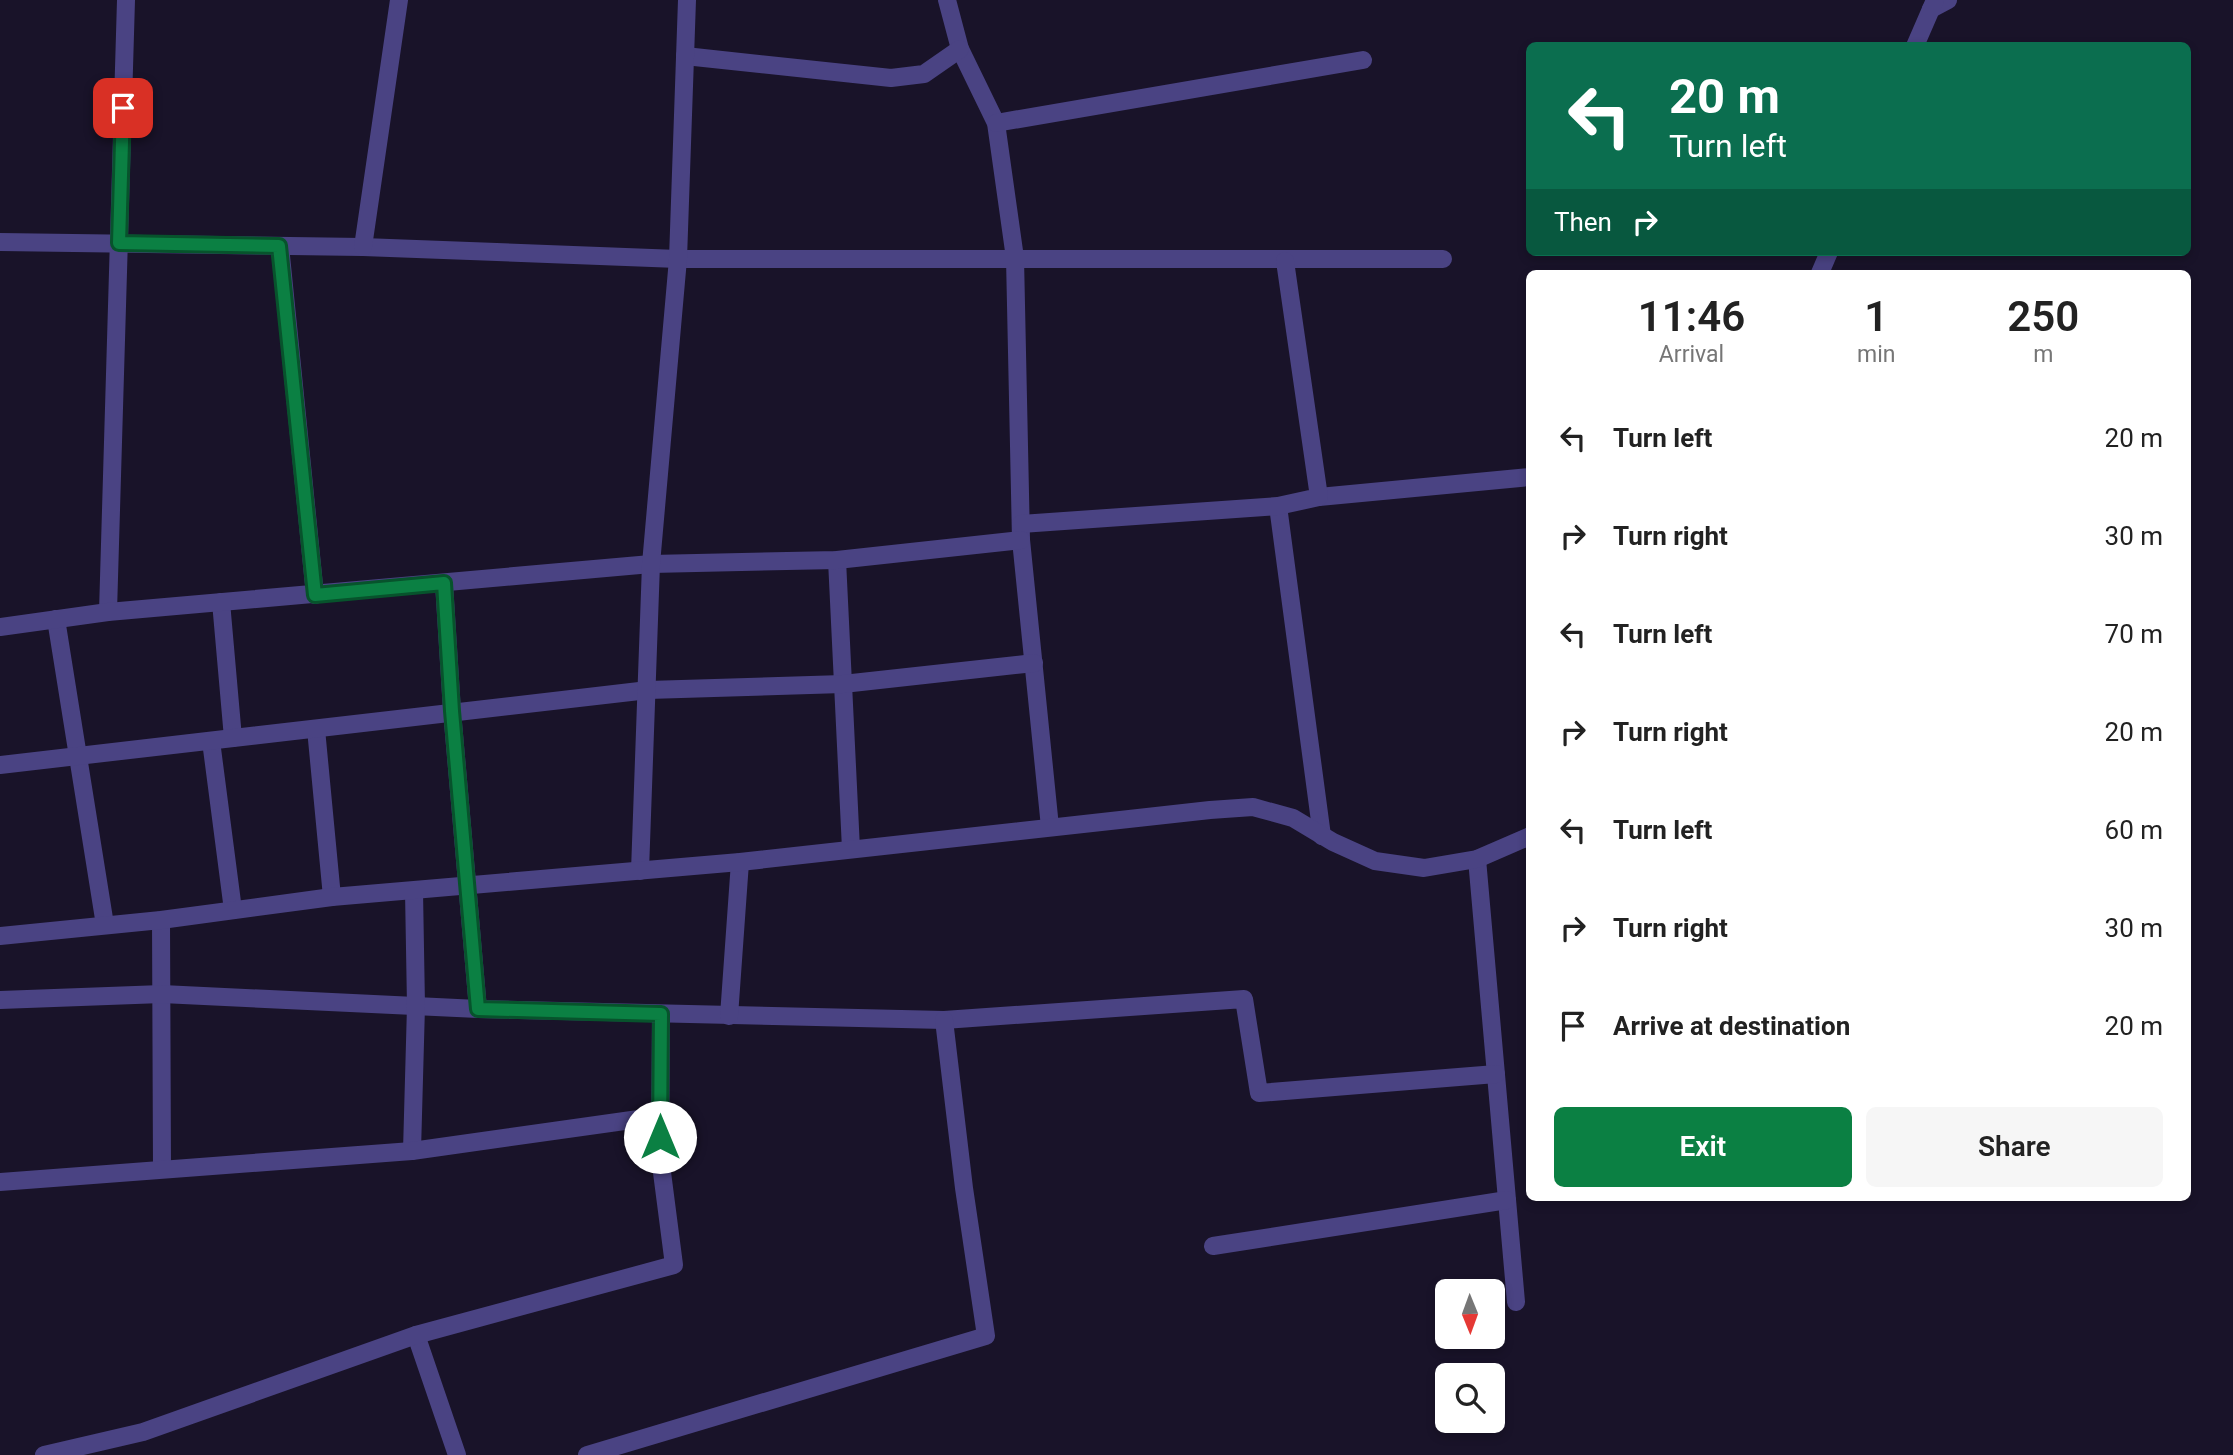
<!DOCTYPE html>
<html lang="en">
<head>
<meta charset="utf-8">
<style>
  :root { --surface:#fff; --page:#f6f6f6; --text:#222; --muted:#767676; --accent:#0b8043 }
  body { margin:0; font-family:Roboto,sans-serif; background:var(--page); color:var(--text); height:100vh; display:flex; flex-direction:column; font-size:26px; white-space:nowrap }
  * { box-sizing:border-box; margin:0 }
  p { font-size:23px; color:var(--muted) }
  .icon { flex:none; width:38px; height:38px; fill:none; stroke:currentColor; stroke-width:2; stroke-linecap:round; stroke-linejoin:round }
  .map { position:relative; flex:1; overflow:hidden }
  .drawer { position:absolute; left:1526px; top:270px; width:665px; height:931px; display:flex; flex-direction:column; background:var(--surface); border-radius:10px; box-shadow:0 4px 10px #0003 }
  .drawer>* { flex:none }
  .top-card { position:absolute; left:1526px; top:42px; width:665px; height:214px; border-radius:10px; box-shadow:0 4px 10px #0003; background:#0b6e4f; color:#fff; overflow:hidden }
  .needle { width:46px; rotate:179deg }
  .buttons { position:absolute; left:1435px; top:1279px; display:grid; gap:14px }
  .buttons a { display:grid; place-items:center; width:70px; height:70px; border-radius:10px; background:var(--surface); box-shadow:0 4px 10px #0003; font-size:35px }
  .pin { position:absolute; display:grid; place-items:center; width:60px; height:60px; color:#fff; margin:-30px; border-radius:14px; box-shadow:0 4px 10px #0006 }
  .me { position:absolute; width:77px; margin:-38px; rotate:0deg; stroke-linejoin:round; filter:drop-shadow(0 0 5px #0008) }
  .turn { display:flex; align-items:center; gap:24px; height:147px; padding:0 28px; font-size:32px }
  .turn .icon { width:91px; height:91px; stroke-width:2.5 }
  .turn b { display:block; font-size:49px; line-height:60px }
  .then { display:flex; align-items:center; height:66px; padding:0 28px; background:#0003; gap:14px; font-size:26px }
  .eta { display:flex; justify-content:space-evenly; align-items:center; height:119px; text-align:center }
  .eta b { font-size:42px; font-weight:600; line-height:49px }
  .action { display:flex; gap:14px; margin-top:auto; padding:14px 28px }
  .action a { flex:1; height:80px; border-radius:10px; background:var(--accent); color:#fff; font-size:28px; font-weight:600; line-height:80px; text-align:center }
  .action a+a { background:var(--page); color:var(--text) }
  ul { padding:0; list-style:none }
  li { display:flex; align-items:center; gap:21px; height:98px; padding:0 28px }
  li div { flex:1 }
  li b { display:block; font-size:26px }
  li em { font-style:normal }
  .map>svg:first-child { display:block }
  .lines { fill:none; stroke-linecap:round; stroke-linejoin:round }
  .minor { stroke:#4a4383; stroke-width:18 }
  .tertiary { stroke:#4a4383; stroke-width:18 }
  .route-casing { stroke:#07532c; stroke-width:18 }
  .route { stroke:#0b8043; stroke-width:12 }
</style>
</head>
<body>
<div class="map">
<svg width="2233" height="1455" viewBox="0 0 2233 1455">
  <rect width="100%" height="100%" fill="#191329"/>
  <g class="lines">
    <g class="minor">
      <polyline points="947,0 960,49 996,123 1015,258 1021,540 1050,827"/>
      <polyline points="1931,9 1948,0"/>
      <polyline points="685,56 891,78 924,74 960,49"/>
      <polyline points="996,123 1363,60"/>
      <polyline points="0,242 363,247 678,259 1443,259"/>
      <polyline points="280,246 315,595"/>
      <polyline points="363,247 399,0"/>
      <polyline points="1319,497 1530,477"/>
      <polyline points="1278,506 1322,836"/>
      <polyline points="1021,524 1278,506 1319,497 1285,261"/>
      <polyline points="837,560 851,849"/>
      <polyline points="444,583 452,711 478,1009"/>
      <polyline points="221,602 233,738"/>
      <polyline points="108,612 126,0"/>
      <polyline points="56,619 105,925"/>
      <polyline points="0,627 108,612 651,564 837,560 1021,540"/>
      <polyline points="316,729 332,897"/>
      <polyline points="211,741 233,910"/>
      <polyline points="0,765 648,690 843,684 1034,663"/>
      <polyline points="1477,859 1516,1302"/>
      <polyline points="640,871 651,564 678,259 687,0"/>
      <polyline points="161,920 162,1169"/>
      <polyline points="0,1000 162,994 478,1009 944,1020 1244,999 1259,1093 1496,1074"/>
      <polyline points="729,1016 740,862"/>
      <polyline points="412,1151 416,1006 414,891"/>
      <polyline points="0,1182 412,1151 660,1116"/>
      <polyline points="1213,1246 1507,1200"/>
      <polyline points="416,1335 457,1455"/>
      <polyline points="44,1455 143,1432 416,1335 674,1265 660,1157 661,1014"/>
      <polyline points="587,1455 986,1336 964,1188 944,1020"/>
    </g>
    <g class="tertiary">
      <polyline points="1915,46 1935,0"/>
      <polyline points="1820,273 1829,252"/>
      <polyline points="0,936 161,920 332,897 740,862 1210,810 1253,807 1293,818 1333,842 1375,861 1424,868 1477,859 1530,836"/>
    </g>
  </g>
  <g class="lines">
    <defs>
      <polyline id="route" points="123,108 119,243 279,246 315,595 444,583 452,711 478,1009 661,1014 660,1137"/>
    </defs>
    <use href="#route" class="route-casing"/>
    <use href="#route" class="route"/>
  </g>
</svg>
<div class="buttons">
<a><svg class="needle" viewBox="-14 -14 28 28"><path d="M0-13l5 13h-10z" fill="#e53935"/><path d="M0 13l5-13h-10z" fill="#767676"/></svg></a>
<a><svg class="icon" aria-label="search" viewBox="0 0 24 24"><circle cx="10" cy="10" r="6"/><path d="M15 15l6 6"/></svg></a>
</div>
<div class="pin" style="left:123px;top:108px;background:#d93025"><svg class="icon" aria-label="arrive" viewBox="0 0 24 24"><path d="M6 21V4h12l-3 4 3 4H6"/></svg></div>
<svg class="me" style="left:660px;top:1137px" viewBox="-20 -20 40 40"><circle r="19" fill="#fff"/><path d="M0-13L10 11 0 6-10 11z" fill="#0b8043"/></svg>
<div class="top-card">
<div class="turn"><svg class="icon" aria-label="left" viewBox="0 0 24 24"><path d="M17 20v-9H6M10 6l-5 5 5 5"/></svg><div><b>20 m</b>Turn left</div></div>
<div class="then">Then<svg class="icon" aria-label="right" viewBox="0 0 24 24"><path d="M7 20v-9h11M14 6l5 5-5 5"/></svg></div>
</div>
<section class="drawer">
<div class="eta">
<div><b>11:46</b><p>Arrival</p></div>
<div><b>1</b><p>min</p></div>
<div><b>250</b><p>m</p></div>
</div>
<ul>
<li><svg class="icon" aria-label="left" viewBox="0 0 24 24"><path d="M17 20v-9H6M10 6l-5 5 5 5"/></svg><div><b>Turn left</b></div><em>20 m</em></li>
<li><svg class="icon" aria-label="right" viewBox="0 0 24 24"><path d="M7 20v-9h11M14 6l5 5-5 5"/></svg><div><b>Turn right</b></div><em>30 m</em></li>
<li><svg class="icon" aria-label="left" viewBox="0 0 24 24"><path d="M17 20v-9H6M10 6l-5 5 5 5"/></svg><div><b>Turn left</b></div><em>70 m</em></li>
<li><svg class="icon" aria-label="right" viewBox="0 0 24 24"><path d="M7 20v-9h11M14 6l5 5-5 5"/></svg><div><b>Turn right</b></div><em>20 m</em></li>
<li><svg class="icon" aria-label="left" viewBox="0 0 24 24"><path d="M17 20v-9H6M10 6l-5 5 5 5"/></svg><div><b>Turn left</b></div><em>60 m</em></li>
<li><svg class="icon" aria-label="right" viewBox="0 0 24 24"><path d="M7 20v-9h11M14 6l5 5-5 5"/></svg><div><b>Turn right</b></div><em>30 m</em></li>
<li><svg class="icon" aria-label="arrive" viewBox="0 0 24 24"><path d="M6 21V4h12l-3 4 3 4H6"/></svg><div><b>Arrive at destination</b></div><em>20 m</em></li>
</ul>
<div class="action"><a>Exit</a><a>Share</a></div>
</section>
</div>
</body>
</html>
